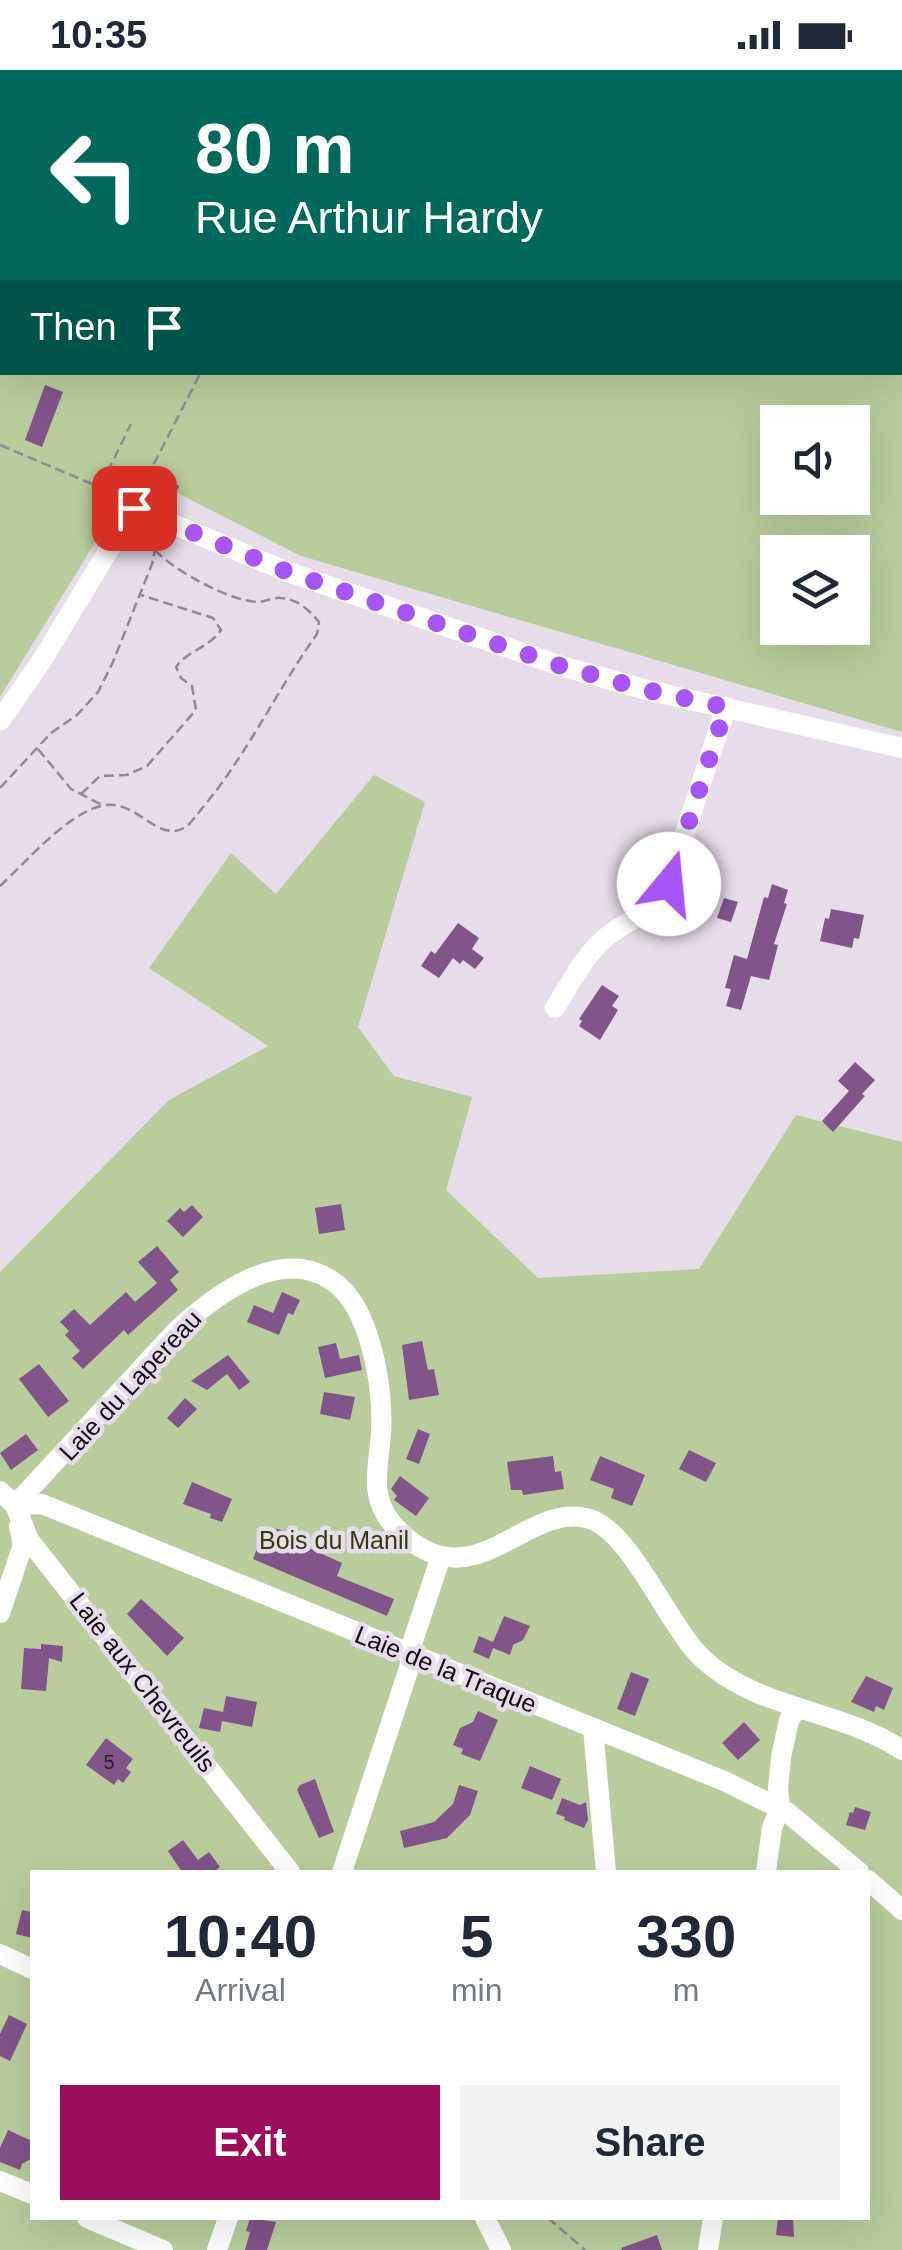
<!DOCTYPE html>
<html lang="en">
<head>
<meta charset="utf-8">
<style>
  :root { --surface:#fff; --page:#f2f2f3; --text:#1f2937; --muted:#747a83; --accent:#9c0d5c }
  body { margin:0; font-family:Helvetica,sans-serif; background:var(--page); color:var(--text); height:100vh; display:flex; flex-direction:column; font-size:38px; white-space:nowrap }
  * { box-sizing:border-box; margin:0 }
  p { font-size:32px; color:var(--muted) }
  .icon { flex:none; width:55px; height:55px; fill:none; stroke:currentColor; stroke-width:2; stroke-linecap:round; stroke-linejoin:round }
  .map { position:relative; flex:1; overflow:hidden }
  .sheet { position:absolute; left:30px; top:1800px; width:840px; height:350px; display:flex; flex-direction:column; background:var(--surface); border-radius:0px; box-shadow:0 10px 40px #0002 }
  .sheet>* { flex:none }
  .banner { position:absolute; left:0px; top:0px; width:902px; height:305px; box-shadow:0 10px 40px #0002; background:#00695c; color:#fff; overflow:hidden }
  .fabs { position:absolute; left:760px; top:335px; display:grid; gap:20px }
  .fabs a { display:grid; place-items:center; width:110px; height:110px; border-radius:0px; background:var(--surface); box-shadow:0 10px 40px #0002; font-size:50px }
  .pin { position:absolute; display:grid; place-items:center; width:85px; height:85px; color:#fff; margin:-42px; border-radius:20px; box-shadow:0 5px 15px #0006 }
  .me { position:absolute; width:110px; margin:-55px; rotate:17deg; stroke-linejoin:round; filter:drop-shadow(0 0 8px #0008) }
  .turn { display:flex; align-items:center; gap:35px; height:210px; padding:0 30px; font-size:45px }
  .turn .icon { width:130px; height:130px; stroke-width:2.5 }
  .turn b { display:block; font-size:70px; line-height:85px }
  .then { display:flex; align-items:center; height:95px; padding:0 30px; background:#0003; gap:20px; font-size:38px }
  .eta { display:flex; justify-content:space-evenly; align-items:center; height:170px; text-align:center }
  .eta b { font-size:60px; font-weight:800; line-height:70px }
  .action { display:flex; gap:20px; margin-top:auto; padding:20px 30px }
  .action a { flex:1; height:115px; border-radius:0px; background:var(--accent); color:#fff; font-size:40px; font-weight:800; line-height:115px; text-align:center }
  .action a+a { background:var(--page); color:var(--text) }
  .status { display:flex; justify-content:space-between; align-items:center; height:70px; padding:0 50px; background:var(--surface); direction:ltr }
  .status svg { height:28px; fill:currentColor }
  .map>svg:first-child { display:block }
  .green { fill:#b9cd9c; fill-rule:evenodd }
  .building { fill:#81548a }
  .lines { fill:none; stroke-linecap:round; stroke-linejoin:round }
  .path { stroke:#918992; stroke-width:2.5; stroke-dasharray:10 5; stroke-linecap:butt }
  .minor { stroke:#fff; stroke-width:20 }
  .route { stroke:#a855f7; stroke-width:18; stroke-dasharray:0 32.4 }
  .labels { text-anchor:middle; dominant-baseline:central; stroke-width:9; stroke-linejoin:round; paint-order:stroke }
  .number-label { font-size:20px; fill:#2d1f30 }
  .street-label { font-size:25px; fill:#110d12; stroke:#e7dce9 }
  .park-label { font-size:25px; fill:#2e3e0a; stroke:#e7dce9 }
</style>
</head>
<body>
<div class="status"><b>10:35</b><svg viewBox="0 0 49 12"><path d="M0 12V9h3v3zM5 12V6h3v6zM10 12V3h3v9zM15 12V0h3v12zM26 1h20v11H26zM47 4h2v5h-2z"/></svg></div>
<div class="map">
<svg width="902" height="2180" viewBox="0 0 902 2180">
  <rect width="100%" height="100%" fill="#e7dce9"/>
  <g class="green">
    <path d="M0,0H902V662L301,486L138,403L0,627ZM2,2H900V302H2ZM778,352H852V428H778ZM778,482H852V558H778Z"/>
    <path d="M374,705L425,732L358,957L394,1006L472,1027L446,1120L538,1208L699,1199L796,1045L902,1072V2180H0V1202L169,1030L268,976L149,898L231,783L276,824ZM32,1802H868V2148H32Z"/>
  </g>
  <g class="building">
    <polygon points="45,315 63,322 42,377 25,370"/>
    <polygon points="162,407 179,416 170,436 152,427"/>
    <polygon points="772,814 788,820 784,833 787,834 774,874 778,875 769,910 751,906 741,940 726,936 731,919 725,918 734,885 747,889 764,827 768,828"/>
    <polygon points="724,828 738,832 731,852 717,848"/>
    <polygon points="831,839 864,845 859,869 854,868 852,878 820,871 825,848 829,849"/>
    <polygon points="458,853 479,868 472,879 484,888 475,899 463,890 460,894 453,888 439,908 421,896 431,881 435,884"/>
    <polygon points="602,915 619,926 612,936 618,940 600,970 579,956 582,951 579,949"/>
    <polygon points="855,992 875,1010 862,1024 865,1026 833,1062 822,1051 849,1021 838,1011"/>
    <polygon points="341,1134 345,1160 319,1164 315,1138"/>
    <polygon points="192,1135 203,1147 183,1167 167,1151 180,1138 184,1142"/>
    <polygon points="157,1176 179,1202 170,1210 178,1220 128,1265 124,1260 83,1299 72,1288 80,1281 65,1265 69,1261 60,1252 74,1239 90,1255 126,1222 135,1232 157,1213 138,1192"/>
    <polygon points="282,1222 300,1230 293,1245 288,1243 279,1265 247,1252 254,1235 273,1243"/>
    <polygon points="422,1271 428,1300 434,1299 439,1325 409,1330 402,1275"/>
    <polygon points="336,1273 340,1289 359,1285 362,1300 325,1308 318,1277"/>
    <polygon points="228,1285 250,1312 239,1320 227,1304 207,1320 191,1311"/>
    <polygon points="39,1294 69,1331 48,1347 19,1309"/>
    <polygon points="324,1322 355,1327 350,1350 320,1344"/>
    <polygon points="185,1328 197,1339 178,1358 167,1348"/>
    <polygon points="418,1359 430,1364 419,1394 406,1389"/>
    <polygon points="26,1364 38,1380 11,1400 0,1383"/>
    <polygon points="689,1380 716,1393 706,1412 679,1399"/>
    <polygon points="553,1386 555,1402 561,1401 564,1419 523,1425 522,1420 511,1420 507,1392"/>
    <polygon points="600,1386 645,1405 632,1436 611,1428 614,1419 590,1410"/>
    <polygon points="400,1406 429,1428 416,1446 394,1430 397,1426 391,1419"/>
    <polygon points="192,1412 232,1429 222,1452 210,1448 211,1444 183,1434"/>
    <polygon points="271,1458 292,1462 289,1469 342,1493 337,1506 394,1529 387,1546 253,1489 261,1468 266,1469"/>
    <polygon points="141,1529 184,1568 167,1586 127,1544"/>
    <polygon points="504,1546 530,1556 523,1570 513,1575 510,1585 493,1578 489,1589 473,1582 479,1566 493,1572"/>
    <polygon points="41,1574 63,1576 62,1592 49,1588 46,1621 21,1619 24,1578 41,1579"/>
    <polygon points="631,1602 649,1609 635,1646 617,1639"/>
    <polygon points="866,1606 893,1618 884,1640 876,1636 874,1642 851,1632"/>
    <polygon points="226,1626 257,1632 252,1657 222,1651 220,1662 199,1658 204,1638 223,1642"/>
    <polygon points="478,1641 498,1650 480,1691 461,1684 463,1679 453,1675 460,1658 473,1652"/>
    <polygon points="744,1652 760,1670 738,1690 722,1673"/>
    <polygon points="106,1668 133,1689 126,1698 131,1702 123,1713 118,1709 114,1715 86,1695"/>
    <polygon points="530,1696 561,1709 552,1730 521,1718"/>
    <polygon points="315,1709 334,1762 319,1768 297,1720 300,1715"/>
    <polygon points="459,1715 478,1721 470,1745 447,1768 404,1778 400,1761 434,1752 453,1734"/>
    <polygon points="562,1728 580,1735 586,1732 588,1750 584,1758 564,1750 565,1747 556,1744"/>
    <polygon points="855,1737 871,1742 865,1760 846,1755 850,1742 853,1743"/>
    <polygon points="183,1770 198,1790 209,1782 220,1797 214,1802 182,1802 168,1781"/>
    <polygon points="22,1840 32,1842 32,1868 16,1864"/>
    <polygon points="9,1945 27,1954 10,1991 0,1986 0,1964"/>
    <polygon points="8,2060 32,2071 32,2088 22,2094 20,2100 0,2092 0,2078"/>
    <polygon points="250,2148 276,2152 267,2180 245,2180 250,2162 246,2161"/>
    <polygon points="778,2148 793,2148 794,2167 776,2165"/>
    <polygon points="657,2165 662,2180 622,2180 621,2178"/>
  </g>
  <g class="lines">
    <g class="path">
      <polyline points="353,2 354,0"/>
      <polyline points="0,250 2,249"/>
      <polyline points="0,375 118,425"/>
      <polyline points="97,413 111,395 131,354"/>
      <polyline points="140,421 201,302"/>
      <polyline points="38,679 71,719 102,735"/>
      <polyline points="0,718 51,663 77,645 98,622 113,592 152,494 155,480 149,464"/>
      <path d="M81,724L100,706L127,705L147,696L196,640L192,616L181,608L176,597C188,580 209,578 221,560L213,548L141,525"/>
      <path d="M0,816C26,792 67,744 101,736C136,727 156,773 184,758C191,754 198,743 204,736C248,683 277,620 317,564L319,552C309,540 298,529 281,528C273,527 265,532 258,532C229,531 173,500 155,480"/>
      <polyline points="548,2148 585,2180"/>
    </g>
    <g class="minor">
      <polyline points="0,651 44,587 134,438 288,502 561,596 647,620 902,678"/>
      <path d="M555,938C585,888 600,857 660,840L726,637"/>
      <polyline points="0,1421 15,1435 29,1470 290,1802"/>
      <path d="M15,1435L177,1260C214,1226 279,1176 331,1210C371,1235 384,1320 381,1363C378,1403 367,1431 400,1462C476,1534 526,1429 590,1449C632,1463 668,1556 703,1589C758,1640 842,1640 902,1680"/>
      <polyline points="15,1435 42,1434 724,1711 787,1742 859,1802"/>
      <polyline points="0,1543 23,1475 19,1456"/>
      <polyline points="593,1658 606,1802"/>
      <polyline points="342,1802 410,1595 409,1583 441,1486"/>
      <polyline points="766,1802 772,1758 780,1738 778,1719 781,1687 789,1650 798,1638"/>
      <polyline points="868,1810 902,1840"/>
      <polyline points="0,1884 32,1899"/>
      <polyline points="0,2111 32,2124"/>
      <polyline points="87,2148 163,2180"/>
      <polyline points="485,2148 501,2180"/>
      <polyline points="217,2180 228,2148"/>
      <polyline points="708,2180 713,2148"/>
    </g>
  </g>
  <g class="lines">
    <polyline class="route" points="134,438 288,502 561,596 647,620 726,637 669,814"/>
  </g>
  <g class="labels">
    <g class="number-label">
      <text x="109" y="1692">5</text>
    </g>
    <g class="street-label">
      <text transform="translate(130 1315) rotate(-47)">Laie du Lapereau</text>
      <text transform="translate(446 1599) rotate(22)">Laie de la Traque</text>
      <text transform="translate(143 1612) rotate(52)">Laie aux Chevreuils</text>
    </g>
    <g class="park-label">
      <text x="334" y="1470">Bois du Manil</text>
    </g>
  </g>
</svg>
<div class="fabs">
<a><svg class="icon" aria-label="sound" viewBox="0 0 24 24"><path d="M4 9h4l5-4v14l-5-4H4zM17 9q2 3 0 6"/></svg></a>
<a><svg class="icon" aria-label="layers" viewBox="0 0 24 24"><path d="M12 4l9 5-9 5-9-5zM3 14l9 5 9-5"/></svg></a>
</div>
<div class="pin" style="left:134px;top:438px;background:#d93025"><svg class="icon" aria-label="arrive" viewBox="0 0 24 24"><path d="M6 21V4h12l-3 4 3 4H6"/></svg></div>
<svg class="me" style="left:669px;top:814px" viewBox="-20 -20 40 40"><circle r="19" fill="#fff"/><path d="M0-13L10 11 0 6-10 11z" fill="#a855f7"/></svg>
<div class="banner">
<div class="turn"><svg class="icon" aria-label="left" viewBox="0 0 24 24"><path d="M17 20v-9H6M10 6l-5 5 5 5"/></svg><div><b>80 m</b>Rue Arthur Hardy</div></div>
<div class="then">Then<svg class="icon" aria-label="arrive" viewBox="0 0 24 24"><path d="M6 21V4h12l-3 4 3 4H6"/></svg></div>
</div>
<section class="sheet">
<div class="eta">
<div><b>10:40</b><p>Arrival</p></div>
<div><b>5</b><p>min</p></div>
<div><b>330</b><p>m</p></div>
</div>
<div class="action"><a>Exit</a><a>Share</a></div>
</section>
</div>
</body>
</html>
